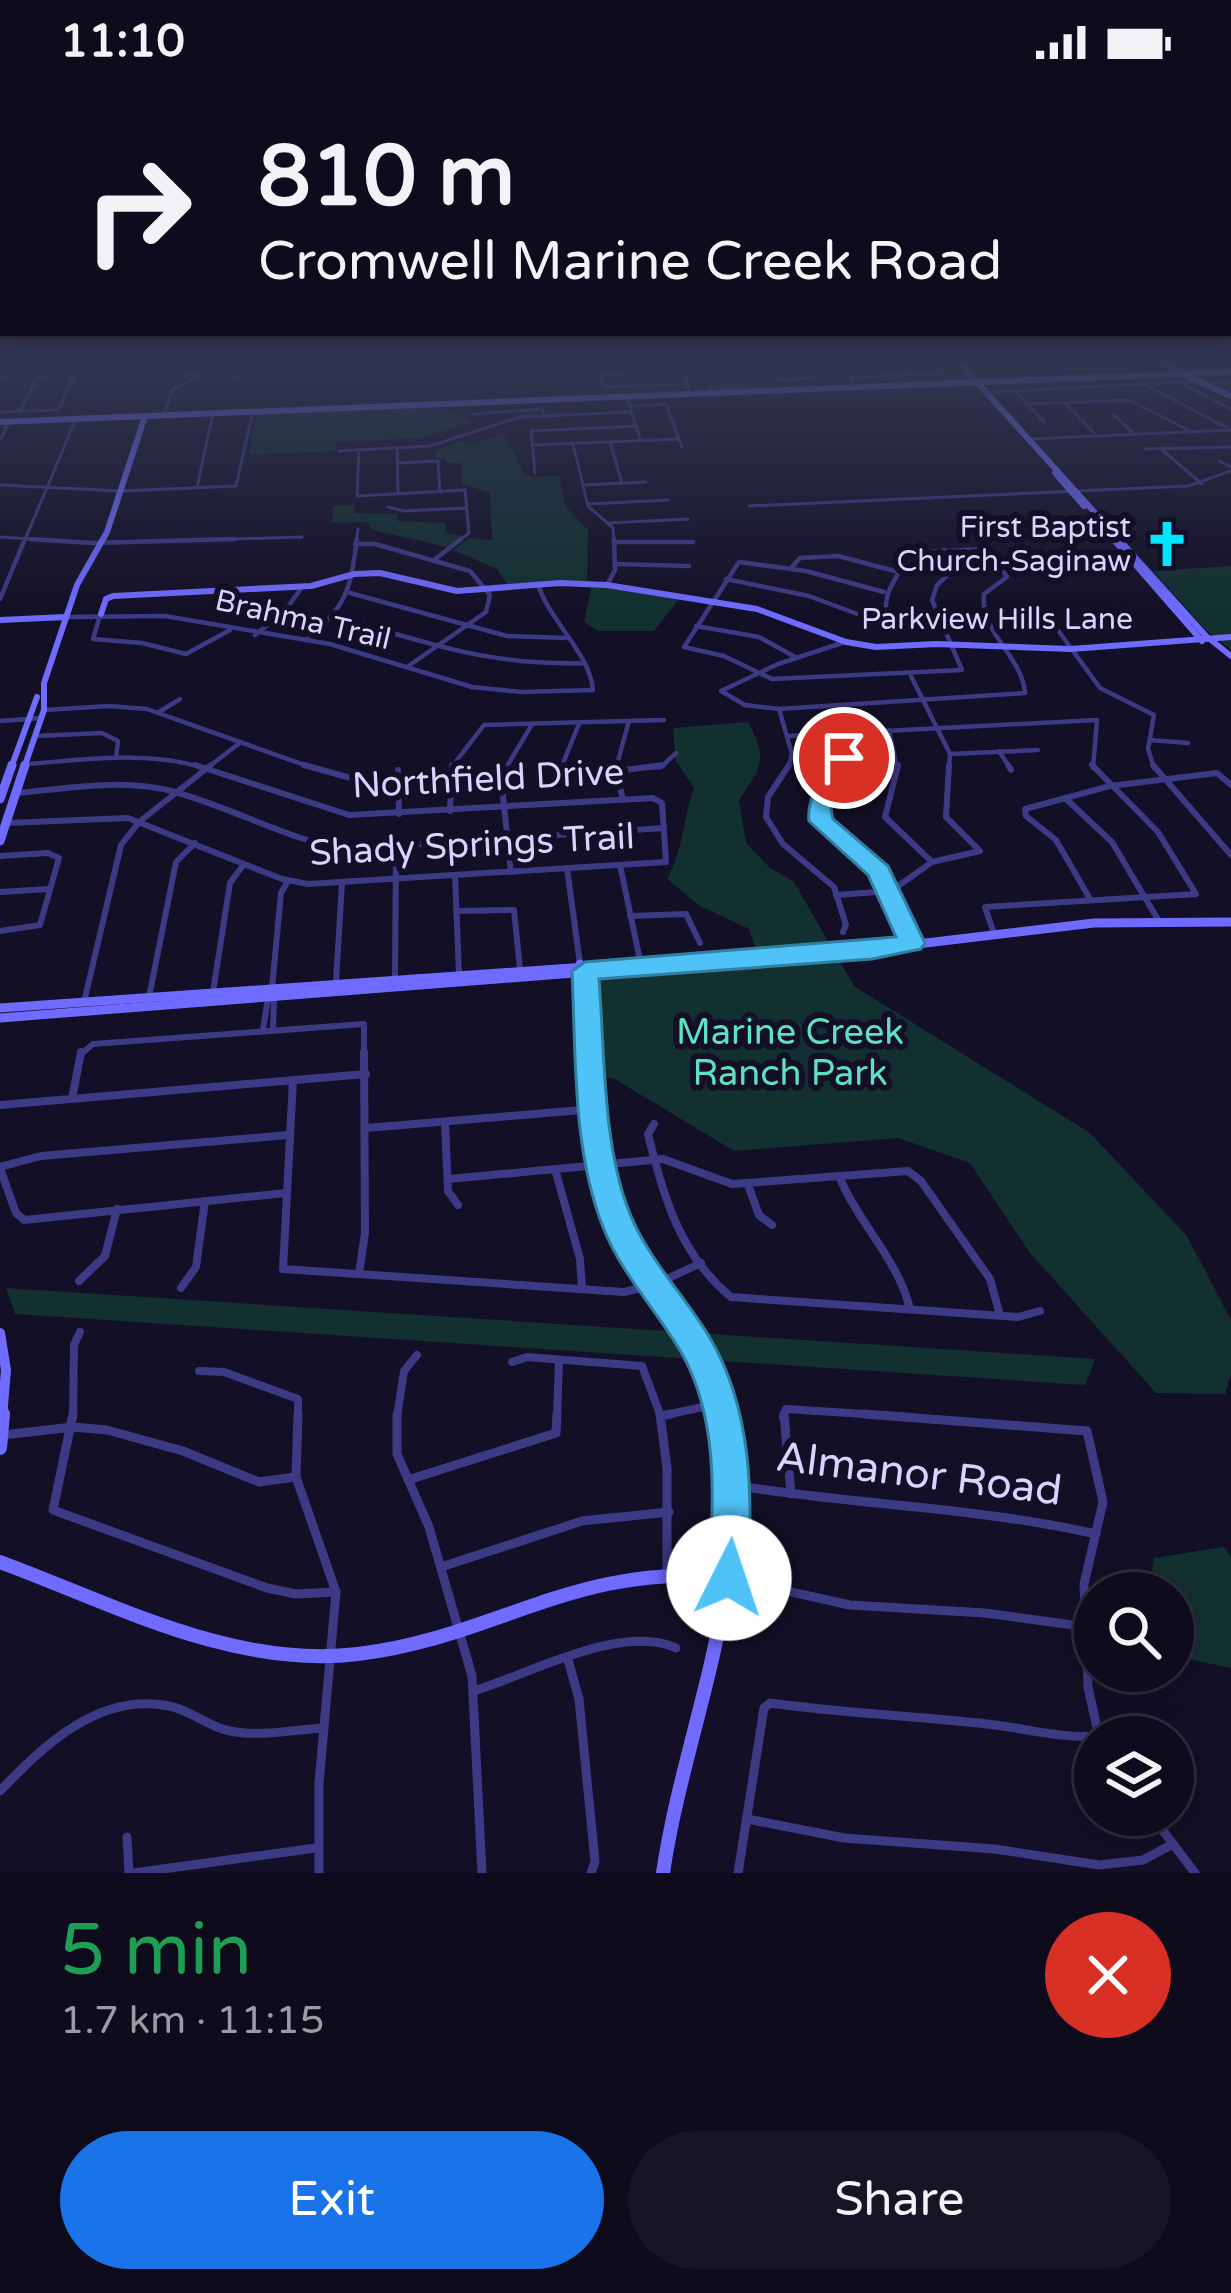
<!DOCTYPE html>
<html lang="en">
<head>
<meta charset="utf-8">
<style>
  :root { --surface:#0e0b1c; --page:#171425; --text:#f1f3f6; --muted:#9b9ba3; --line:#2e2b3b; --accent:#1a73e8 }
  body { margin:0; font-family:"Varela Round",sans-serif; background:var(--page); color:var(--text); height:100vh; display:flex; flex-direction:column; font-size:45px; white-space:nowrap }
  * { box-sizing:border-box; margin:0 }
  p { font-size:39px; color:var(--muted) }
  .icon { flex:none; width:66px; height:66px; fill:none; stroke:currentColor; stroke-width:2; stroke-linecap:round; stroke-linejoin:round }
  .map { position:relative; height:1789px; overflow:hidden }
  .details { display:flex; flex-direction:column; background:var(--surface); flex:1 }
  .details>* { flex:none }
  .top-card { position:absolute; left:0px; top:0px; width:1233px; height:252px; box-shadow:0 6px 30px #0003,0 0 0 3px var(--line); background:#0e0b1c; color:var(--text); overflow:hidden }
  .buttons { position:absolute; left:1074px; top:1488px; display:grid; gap:24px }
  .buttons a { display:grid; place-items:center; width:120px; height:120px; border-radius:50%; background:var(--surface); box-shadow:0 6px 30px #0003,0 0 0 3px var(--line); font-size:60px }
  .pin { position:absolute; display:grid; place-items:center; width:102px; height:102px; color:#fff; margin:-51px; border:6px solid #fff; border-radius:50%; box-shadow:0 3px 12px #0007 }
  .me { position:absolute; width:132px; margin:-66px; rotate:4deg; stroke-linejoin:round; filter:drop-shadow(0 0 9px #0008) }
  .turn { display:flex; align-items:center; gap:42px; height:252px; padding:0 60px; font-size:54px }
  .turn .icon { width:156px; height:156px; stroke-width:2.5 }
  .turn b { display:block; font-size:84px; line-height:102px }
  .round { display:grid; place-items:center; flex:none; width:126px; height:126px; border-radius:63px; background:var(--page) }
  .head { display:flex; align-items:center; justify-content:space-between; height:204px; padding:0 60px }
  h1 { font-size:72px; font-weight:600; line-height:90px; color:#1e9e55 }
  .cta { display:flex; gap:24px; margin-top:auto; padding:24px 60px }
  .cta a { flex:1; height:138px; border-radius:72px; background:var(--accent); color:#fff; font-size:48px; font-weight:600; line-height:138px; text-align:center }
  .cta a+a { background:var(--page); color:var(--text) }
  .status { display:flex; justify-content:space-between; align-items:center; height:84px; padding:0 60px; background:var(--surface); direction:ltr }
  .status svg { height:33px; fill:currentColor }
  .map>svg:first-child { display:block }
  .green { fill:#12302f }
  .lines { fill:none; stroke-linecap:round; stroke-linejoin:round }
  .street-far4 { stroke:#3d3a85; stroke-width:3 }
  .street-far3 { stroke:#3d3a85; stroke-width:4.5 }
  .street-far2 { stroke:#3d3a85; stroke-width:6 }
  .street-far1 { stroke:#3d3a85; stroke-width:8 }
  .street { stroke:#3d3a85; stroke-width:9 }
  .secondary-far3 { stroke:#6f6bff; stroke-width:6 }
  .secondary-far2 { stroke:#6f6bff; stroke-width:9 }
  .secondary-far1 { stroke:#6f6bff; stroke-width:10 }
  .secondary { stroke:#6f6bff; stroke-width:14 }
  .route { fill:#4fc3f7; stroke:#337fa1; stroke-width:3 }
  .labels { text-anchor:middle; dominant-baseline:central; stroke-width:12; stroke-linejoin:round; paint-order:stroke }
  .far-poi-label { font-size:30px; fill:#d9d4ff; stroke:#130f26; text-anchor:end }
  .far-street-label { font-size:30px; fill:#d9d4ff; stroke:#130f26 }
  .street-label { font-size:36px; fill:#d9d4ff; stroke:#130f26 }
  .park-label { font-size:36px; fill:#5fe0c0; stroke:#130f26 }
  .near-street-label { font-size:42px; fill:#d9d4ff; stroke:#130f26 }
</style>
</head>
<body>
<div class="status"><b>11:10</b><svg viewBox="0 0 49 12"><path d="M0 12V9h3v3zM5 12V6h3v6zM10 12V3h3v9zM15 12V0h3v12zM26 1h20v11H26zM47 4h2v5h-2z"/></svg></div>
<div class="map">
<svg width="1231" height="1789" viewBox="0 0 1231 1789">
  <rect width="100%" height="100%" fill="#130f26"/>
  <g class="green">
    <path d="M699,277C725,277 757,271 771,292L754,298L757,306L710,307Z"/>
    <polygon points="440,322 471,338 421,354 337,358 336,367 249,371 256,329"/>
    <polygon points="504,350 526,393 559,392 565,422 588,446 587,497 507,501 497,485 453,466 469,454 492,456 490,409 462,400 462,379 446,379 445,374 436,374 435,367 461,357 471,361"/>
    <polygon points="355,420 355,429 397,430 397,437 445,439 446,449 462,452 447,463 373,446 367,438 332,439 333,422"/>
    <polygon points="1231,482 1231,566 1204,544 1153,487"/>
    <polygon points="587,501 589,501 679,515 654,547 598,547 584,538 591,505"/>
    <path d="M748,638C768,674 762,683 739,716L746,759L769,783L794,798L854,902L1090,1049L1187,1152L1231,1236V1290L1225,1310L1156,1309L1030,1169L970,1079L898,1054L734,1067L613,994H605L591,893L761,880L749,845L700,822L667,795C683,767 683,735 694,704L676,677L673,644Z"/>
    <polygon points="6,1204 1095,1275 1085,1301 15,1230"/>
    <polygon points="1224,1463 1231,1473 1231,1584 1173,1572 1173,1509 1148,1509 1154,1474"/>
  </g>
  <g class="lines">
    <g class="street-far4">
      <polyline points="122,277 199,292"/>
      <polyline points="596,277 605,303"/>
      <polyline points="679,277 690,309"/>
      <polyline points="770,277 779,296 814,294 804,277"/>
      <polyline points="838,277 856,303"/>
      <polyline points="870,277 881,292"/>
      <polyline points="903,277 913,291"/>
      <polyline points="934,277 943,289"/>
      <polyline points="1185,277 1231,279"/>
      <polyline points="0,278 75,290 58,326 0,328"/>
      <polyline points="581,279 597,278"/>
      <polyline points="1026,286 1166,282"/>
      <polyline points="601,290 683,288"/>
      <polyline points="238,294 244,277"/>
      <polyline points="850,294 943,289"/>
      <polyline points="0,295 33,277"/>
      <polyline points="1206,300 1231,298"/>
      <polyline points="1184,301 1231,325"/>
      <polyline points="1147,302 1226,343"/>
      <polyline points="605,303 686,300"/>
      <polyline points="1015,307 1044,338"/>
      <polyline points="991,308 1197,297"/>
      <polyline points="626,312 641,357"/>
      <polyline points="1064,318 1095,350"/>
      <polyline points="1027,320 1129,316 1190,347"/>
      <polyline points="630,322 666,320 682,363"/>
      <polyline points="19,328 36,296 48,289"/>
      <polyline points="472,330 542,325 544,331"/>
      <polyline points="164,331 172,306 207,287 210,277"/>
      <polyline points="1114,331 1134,350"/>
      <polyline points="1029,355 1231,346"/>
      <polyline points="0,356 9,338"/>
      <polyline points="610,358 622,399"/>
      <polyline points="573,360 588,422 613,444 614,458"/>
      <polyline points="534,361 679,355"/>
      <polyline points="397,364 398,409"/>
      <polyline points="1160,364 1202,400"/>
      <polyline points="1145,365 1231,363"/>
      <polyline points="359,366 357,412 465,406 469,449 457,458"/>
      <polyline points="339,367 430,362 520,333 632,328"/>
      <polyline points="1219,377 1231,383"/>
      <polyline points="398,379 438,377 440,408"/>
      <polyline points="535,389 531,347 637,342"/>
      <polyline points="0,401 121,407 236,402 253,327"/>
      <polyline points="583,401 646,398"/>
      <polyline points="197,404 213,329"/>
      <polyline points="588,420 669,416"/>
      <polyline points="749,422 1188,402 1231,387"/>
      <polyline points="388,423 404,427 467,424"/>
      <polyline points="609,439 688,435"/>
      <polyline points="0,453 77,458"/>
      <polyline points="24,458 76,335"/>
      <polyline points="129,458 302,453"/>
      <polyline points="356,458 358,445"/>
    </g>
    <g class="street-far3">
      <polyline points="30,455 93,459 234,455"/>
      <polyline points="614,458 693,458"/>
      <polyline points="355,460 375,460 470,487 490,511 486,528 407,583"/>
      <polyline points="434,476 461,455"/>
      <polyline points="615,480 689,482"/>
      <polyline points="791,484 800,474 838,472 895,487"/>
      <polyline points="726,495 809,512 860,531 933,530"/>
      <polyline points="607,501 615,486 614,455"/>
      <polyline points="884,508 806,487 739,478 684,563 724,572 772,595 962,586 932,516 937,501 953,486 944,466"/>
      <polyline points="350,509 507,552 567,554"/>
      <polyline points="0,515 25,455"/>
      <polyline points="1044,527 1100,604 1154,631 1148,665 1154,684"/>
      <polyline points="100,531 93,555 142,559 186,570 230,546"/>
      <path d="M334,532C425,558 487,582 584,579"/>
      <path d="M66,533L165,532L330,560L472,603L521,608L593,606C590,569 549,537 538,500"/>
      <polyline points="696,542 759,553 797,574"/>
      <polyline points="255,551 285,527 302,503"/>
      <path d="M306,556C347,521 350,508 357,455"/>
      <path d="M845,558L778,580L721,607L745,621L779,625L1025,609C1022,571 980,550 984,510L1007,493L987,465L903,469C903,496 883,498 886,533"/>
      <polyline points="911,592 950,670 949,684"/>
      <polyline points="779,625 792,670 788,684"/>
      <polyline points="44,626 109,622 147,625 313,684"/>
      <polyline points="159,628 180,615"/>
      <polyline points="0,637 41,634"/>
      <polyline points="889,646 897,684"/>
      <polyline points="841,651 841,684"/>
      <polyline points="35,652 102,649 118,657 116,674"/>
      <polyline points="788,652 1097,636 1093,684"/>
      <polyline points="1150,656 1188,659"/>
      <polyline points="999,667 1010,684"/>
      <polyline points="950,670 1038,666"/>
      <path d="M27,680C85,676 148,666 204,684"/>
      <polyline points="207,684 241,658"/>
      <polyline points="451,684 484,641 664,636"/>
      <polyline points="506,684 531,642"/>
      <polyline points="561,684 579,640"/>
      <polyline points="616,684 629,637"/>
      <polyline points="645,684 661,683 676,669"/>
    </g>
    <g class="street-far2">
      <polyline points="304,681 365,698 398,700"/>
      <polyline points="508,681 501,693 511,788"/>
      <polyline points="615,681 623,716"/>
      <polyline points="789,681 768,713 766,733 783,760 834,803 846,841 843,848"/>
      <polyline points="842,681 820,732 879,788 912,859"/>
      <polyline points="898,681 885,733 932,778"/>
      <polyline points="1008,681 1011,686"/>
      <polyline points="1153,681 1231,771"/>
      <polyline points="398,686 399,730"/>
      <polyline points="617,687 663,681"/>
      <polyline points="560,688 563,681"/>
      <path d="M17,709C69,704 124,694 175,708C233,724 284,754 343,765L664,744"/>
      <polyline points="1065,714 1112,758 1157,834"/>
      <polyline points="450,727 452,681"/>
      <polyline points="6,739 128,734 282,795 308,800 666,778 662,719 653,714 349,731 195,681"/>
      <polyline points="0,772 48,769 59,774 40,841 0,847"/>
      <polyline points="620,781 640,876"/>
      <polyline points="567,784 580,880"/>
      <polyline points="455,792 459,889"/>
      <polyline points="0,808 49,805"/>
      <polyline points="836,811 891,807 932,778 980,767 946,733 949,681"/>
      <polyline points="1090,815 1056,756 1026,732 1025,725 1110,702 1217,689 1231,701"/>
      <polyline points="456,827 514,826 520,885"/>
      <polyline points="630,832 686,830 700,859"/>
      <polyline points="993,847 985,823 1196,810 1158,748 1092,681"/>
      <polyline points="395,894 396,762"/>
      <polyline points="336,898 342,799"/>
      <polyline points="272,904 281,809 288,797"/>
      <polyline points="213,908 230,799 244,780"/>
      <polyline points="149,913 176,778 195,759"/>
      <polyline points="84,918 121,761 139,738 211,681"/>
      <polyline points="263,946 268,914"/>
      <polyline points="273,946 274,914"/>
      <polyline points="80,971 93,960 364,940 364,971"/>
    </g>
    <g class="street-far1">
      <polyline points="293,996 283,1185 624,1208 654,1201 701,1179"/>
      <polyline points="72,1015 81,968"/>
      <polyline points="0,1021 366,990"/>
      <polyline points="445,1038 448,1107 458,1121"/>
      <path d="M654,1040L648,1050C663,1112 680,1171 731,1213L1018,1233L1040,1227"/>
      <polyline points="366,1044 594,1025"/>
      <polyline points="0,1083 41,1072 288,1051"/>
      <polyline points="0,1084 16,1129 24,1136 286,1109"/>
      <polyline points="555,1085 580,1175 582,1205"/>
      <path d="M839,1092C858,1139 898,1175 910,1225"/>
      <polyline points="448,1095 663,1075 732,1100 908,1087 921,1097 990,1195 1000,1231"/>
      <polyline points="748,1101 759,1131 772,1141"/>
      <polyline points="359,1190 365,1149 364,968"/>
      <polyline points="79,1197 105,1172 117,1125"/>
      <polyline points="181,1204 196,1183 205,1117"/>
      <polyline points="512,1278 527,1273 642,1282 661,1333"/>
      <polyline points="199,1287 224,1288 298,1315 298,1333"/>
      <polyline points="661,1332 717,1320"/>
      <polyline points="73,1333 74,1261 80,1248"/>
      <polyline points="397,1333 404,1287 417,1271"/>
      <polyline points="557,1333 559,1276"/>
      <polyline points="783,1333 786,1325 912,1333"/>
    </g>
    <g class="street">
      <polyline points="73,1330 53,1426 267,1504 296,1510 336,1508"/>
      <polyline points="298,1330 296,1393 336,1508 319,1699 319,1789"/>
      <polyline points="397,1330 397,1370 429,1443 472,1592 482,1789"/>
      <polyline points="660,1330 667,1384 667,1488"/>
      <polyline points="784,1330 791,1410"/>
      <polyline points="864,1330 1087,1347 1103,1418 1084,1500 1088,1603 1099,1653"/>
      <polyline points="661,1332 671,1330"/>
      <polyline points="3,1351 73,1343 107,1346 183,1367 259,1398 295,1393"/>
      <polyline points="408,1396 556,1349 557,1330"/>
      <path d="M733,1401C854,1421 976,1423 1096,1450"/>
      <polyline points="441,1483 582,1437 669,1428"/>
      <polyline points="732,1495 850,1521 985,1529 1095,1544"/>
      <polyline points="1173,1557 1184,1559"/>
      <polyline points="568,1576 579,1615 595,1778 591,1789"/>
      <path d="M474,1607C529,1590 621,1539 676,1564"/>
      <path d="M0,1707C44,1661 99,1608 169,1622C191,1626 208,1643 230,1647C260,1653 293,1646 324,1644"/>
      <polyline points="1151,1731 1195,1789"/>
      <polyline points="747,1735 844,1754 995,1765 1099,1781 1143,1776 1173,1760"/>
      <polyline points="127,1753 129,1789"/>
      <polyline points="134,1789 315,1764"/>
      <path d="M738,1789L764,1624L770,1619C842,1629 914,1632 987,1640C1025,1644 1060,1655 1099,1652"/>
    </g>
    <g class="secondary-far3">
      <polyline points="958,277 1206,552 1231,572"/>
      <polyline points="1159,277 1181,287"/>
      <polyline points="1189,289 1231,288"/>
      <polyline points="1185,291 1231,312"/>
      <polyline points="0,338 1181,290"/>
      <polyline points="1055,389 1084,422"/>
      <polyline points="1107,448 1202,557"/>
      <polyline points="101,530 106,515 113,512 311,502 354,490 380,489 457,507 560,499 607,501 757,525 846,558 876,563 936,560 1071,565 1231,553"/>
      <polyline points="0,536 66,533"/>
      <polyline points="11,684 37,613"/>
      <polyline points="24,684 44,626 44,599 77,501 107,448 145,332"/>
    </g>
    <g class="secondary-far2">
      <polyline points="0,715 12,681"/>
      <polyline points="0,757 25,681"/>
      <polyline points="580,880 588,906 584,912 593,971"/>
      <polyline points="577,885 577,907 584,912"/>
      <polyline points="0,924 699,875"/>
      <polyline points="0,934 867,866 1094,839 1231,838"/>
    </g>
    <g class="secondary-far1">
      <polyline points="592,968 601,1071 614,1128 633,1169 699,1271 722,1333"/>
      <polyline points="0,1249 6,1286 2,1333"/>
    </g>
    <g class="secondary">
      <polyline points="0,1364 3,1330"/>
      <path d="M0,1478C114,1520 233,1585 358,1570C495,1554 578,1477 729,1494"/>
      <path d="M663,1789C685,1638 761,1484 721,1330"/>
    </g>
  </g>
  <linearGradient id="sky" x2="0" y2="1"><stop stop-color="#0a0815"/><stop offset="0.52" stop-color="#333752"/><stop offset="1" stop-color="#333752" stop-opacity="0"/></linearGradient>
  <rect width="1231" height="528" fill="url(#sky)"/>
  <path class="route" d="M844,667L855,674L831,725L833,735L888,782L925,859L921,865L872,875L599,895C605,970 602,1071 634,1139C653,1180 687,1215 710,1254C753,1327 752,1412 749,1494L743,1508L729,1514L715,1508L709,1494C713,1419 720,1336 681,1268C657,1227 620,1188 603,1143C572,1064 576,971 572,887L585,878L896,853L868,791L809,737C806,717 826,674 844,667Z"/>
  <defs>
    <symbol id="church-bare" viewBox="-9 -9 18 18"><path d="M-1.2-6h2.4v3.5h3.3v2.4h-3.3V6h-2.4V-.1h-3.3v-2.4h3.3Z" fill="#00e5ff" stroke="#130f26" stroke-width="2.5" paint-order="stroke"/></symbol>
  </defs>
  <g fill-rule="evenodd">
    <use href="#church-bare" x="1134" y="427" width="66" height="66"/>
  </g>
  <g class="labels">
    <g class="far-poi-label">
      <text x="1131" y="443">First Baptist<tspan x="1131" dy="34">Church-Saginaw</tspan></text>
    </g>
    <g class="far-street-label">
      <text x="997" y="535">Parkview Hills Lane</text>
      <text transform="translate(303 536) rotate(13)">Brahma Trail</text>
    </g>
    <g class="street-label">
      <text transform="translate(488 695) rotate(-3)">Northfield Drive</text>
      <text transform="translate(472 761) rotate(-3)">Shady Springs Trail</text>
    </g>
    <g class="park-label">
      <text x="790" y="948">Marine Creek<tspan x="790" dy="41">Ranch Park</tspan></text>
    </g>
    <g class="near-street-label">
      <text transform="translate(919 1390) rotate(7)">Almanor Road</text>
    </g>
  </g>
</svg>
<div class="buttons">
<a><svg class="icon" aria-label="search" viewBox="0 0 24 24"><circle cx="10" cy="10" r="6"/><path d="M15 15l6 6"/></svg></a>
<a><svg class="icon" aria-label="layers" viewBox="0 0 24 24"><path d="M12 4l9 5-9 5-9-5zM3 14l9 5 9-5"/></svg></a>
</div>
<div class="pin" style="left:844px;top:674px;background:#d93025"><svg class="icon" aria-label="arrive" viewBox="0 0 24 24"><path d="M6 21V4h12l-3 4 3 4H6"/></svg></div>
<svg class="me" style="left:729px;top:1494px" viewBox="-20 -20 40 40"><circle r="19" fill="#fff"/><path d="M0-13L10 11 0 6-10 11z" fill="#4fc3f7"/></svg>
<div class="top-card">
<div class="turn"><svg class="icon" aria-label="right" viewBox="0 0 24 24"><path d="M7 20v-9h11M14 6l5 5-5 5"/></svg><div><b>810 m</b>Cromwell Marine Creek Road</div></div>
</div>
</div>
<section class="details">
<div class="head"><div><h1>5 min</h1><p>1.7 km · 11:15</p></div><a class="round" style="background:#d93025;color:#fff"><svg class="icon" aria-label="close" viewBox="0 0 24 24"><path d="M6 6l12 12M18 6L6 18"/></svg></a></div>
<div class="cta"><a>Exit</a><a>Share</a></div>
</section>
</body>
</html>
